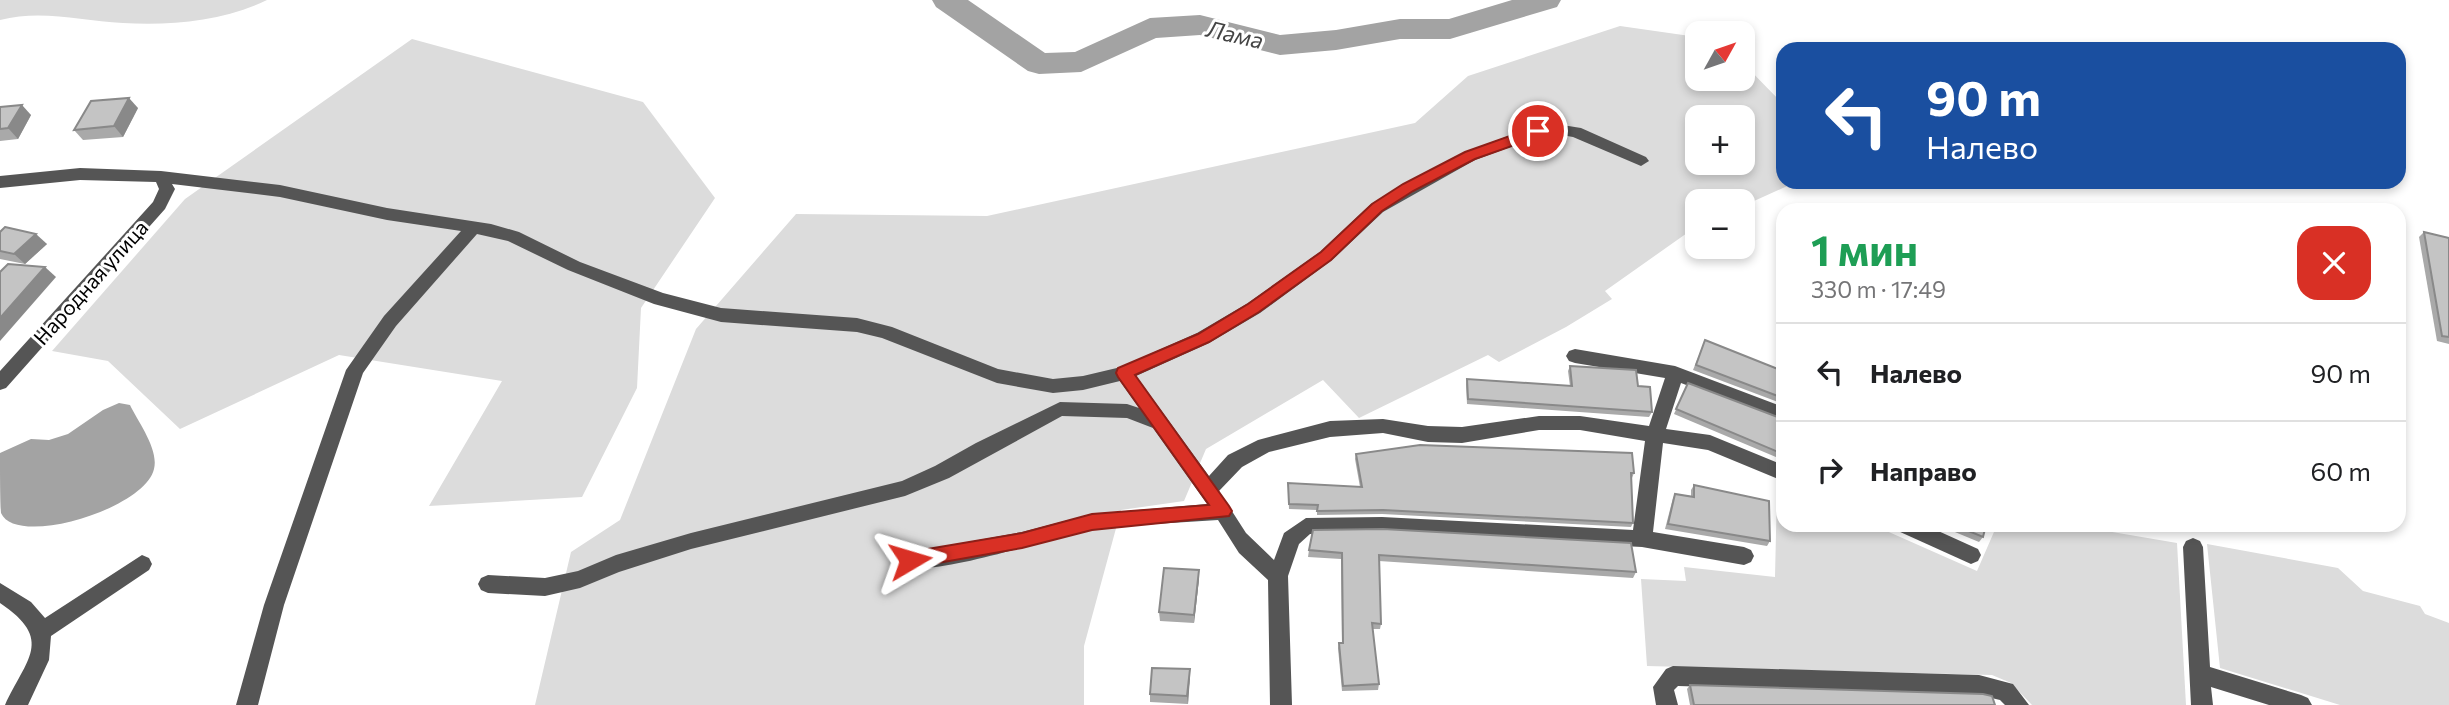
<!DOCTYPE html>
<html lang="ru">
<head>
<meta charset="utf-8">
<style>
  :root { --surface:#fff; --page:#f6f6f6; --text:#202124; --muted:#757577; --line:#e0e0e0 }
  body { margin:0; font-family:Commissioner,sans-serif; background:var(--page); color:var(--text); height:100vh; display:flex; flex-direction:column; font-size:26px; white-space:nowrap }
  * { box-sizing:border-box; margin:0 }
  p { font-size:23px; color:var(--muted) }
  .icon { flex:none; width:38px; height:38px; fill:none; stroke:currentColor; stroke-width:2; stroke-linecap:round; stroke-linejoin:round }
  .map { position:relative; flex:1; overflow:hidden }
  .drawer { position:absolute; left:1776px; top:203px; width:630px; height:329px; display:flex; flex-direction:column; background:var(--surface); border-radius:21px; box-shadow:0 4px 10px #0003 }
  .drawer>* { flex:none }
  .guide { position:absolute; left:1776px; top:42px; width:630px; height:147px; border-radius:21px; box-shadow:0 4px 10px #0003; background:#1a4fa0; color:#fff; overflow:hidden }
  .needle { width:46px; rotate:50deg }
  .buttons { position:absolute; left:1685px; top:21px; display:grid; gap:14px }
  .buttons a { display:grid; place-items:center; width:70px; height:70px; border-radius:14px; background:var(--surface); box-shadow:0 4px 10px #0003; font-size:35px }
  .pin { position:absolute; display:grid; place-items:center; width:60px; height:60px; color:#fff; margin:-30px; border:4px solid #fff; border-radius:50%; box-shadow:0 2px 7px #0007 }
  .me { position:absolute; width:77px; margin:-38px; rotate:83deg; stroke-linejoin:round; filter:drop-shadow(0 0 5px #0008) }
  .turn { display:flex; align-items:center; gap:24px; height:147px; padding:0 35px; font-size:32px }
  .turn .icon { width:91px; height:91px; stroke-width:2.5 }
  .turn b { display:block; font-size:49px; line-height:60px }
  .round { display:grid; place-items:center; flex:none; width:74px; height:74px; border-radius:21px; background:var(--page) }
  .overview { display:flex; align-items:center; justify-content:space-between; height:119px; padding:0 35px }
  h1 { font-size:42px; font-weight:700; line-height:52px; color:#1e9e55 }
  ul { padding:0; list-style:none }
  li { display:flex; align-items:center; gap:21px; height:98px; padding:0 35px; border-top:2px solid var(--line) }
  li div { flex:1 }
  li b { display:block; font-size:26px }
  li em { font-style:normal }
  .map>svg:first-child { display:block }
  .green { fill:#dcdcdc; fill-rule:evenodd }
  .water { fill:#a3a3a3 }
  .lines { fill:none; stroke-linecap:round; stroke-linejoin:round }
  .river { fill:#a3a3a3; fill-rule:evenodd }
  .minor { fill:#555; fill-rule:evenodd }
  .wall { fill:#a9a9a9 }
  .shaded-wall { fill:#898989 }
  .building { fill:#c4c4c4; stroke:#898989; stroke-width:2 }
  .route { fill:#d93025; stroke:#8d1f18; stroke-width:2 }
  .labels { text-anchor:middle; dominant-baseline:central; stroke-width:6; stroke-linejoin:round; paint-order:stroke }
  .street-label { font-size:21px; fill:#000; stroke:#fff }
  .water-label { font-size:23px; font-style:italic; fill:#444; stroke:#fff }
</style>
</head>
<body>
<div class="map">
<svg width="2449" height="705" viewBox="0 0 2449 705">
  <rect width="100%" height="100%" fill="#fff"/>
  <g class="green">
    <path d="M0,0H267C224,21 170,26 123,23C81,21 42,9 0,20Z"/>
    <path d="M1620,26L1697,37L1698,79H1743V63L1783,104V182H1796L1743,206V201H1698L1697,226L1605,291L1612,299L1566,327L1499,362L1488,355L1359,418L1323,380L1206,449L1184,501L1121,510L1084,646V705H535L571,552L620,520L696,329L796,214L987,216L1415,123L1468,76ZM1698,117H1743V163H1698Z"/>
    <polygon points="412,39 643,102 715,198 641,308 637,388 582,497 429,506 502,381 339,355 180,429 108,361 52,351 185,199"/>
    <polygon points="1777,489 1783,491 1783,525 1873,525 1977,571 1997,525 2071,525 2177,543 2186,705 2032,705 2011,683 1992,675 1647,666 1641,579 1686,581 1684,567 1775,577"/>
    <polygon points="2207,544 2338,568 2363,591 2420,606 2425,614 2449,623 2449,705 2340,705 2220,668"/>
  </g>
  <path class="water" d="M119,403L130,405C138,422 159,449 154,469C145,509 16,548 1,513C0,501 0,467 0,453L31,439L49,440L68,434L103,410Z"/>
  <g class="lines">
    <polygon class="river" points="932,0 968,0 1045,53 1075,52 1150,18 1200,15 1280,35 1336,30 1400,19 1449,19 1512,0 1561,0 1557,7 1450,39 1400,39 1336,50 1280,55 1200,35 1156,38 1081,72 1039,74 1028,71 936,7"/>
    <g class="minor">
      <path d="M1556,124L1581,128L1646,157L1649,161L1641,166L1573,137L1556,134L1540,136L1475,160L1383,212L1332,260L1260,313L1209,343L1136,376L1209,476L1228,455L1258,440L1330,421L1383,419L1428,426L1462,427L1539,416H1580L1649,426L1665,378L1575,363L1569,361L1566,356L1569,351L1575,349L1675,366L1783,407V422L1681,383L1666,429L1710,435L1783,465V481L1708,450L1663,443L1653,532L1744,547L1751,550L1754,556L1751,562L1744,565L1642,547L1382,533L1310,534L1299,544L1288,576L1292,705H1270L1268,580L1239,553L1218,520C1176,523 1134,524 1093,530C1053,536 936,578 903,566L900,560L903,554L1022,532L1092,514L1207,504L1153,428L1127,418L1062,416L949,478L905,496L691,549L619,572L580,588L545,596L488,593L481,590L478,584L481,578L488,575L545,578L578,571L616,555L691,533L902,481L935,466L976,443L1060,402L1127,404L1139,408L1120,381L1083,390L1053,393L997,383L882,338L857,332L721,322L654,304L568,270L508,241L477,234L396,326L363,373L284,605L258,705H236L264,605L346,370L384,316L461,231L387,220L280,197L172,184L175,189L165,209L6,388L0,390V371L153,202L159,189L156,182L80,180L0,188V176L80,168L161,171L280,185L387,208L491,224L519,232L580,262L663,293L721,308L857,318L892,327L998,369L1053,379L1083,376L1121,367L1197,333L1248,303L1320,252L1371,204L1465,152L1533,127ZM1539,430H1580L1645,441L1633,530L1382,517L1306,518L1284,533L1274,560L1246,533L1219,491L1242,467L1269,452L1330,437L1383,433L1428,442L1462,443Z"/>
      <polygon points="1895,525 1925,525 1978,549 1981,555 1978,561 1971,564 1898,531"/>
      <polygon points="2193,538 2200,541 2203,547 2210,667 2301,695 2308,698 2312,705 2269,705 2211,687 2213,705 2191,705 2183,547 2186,541"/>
      <path d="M142,555L149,558L152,564L149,570L51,636L49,660L28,705H5C26,659 55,640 0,603V583L31,602L45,618Z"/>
      <polygon points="1673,666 1979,675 2013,684 2029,705 2005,705 2000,700 1979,695 1678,686 1674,690 1678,705 1656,705 1653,687 1666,669"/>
    </g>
  </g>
  <g class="wall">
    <polygon points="0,107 31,115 18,139 0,141"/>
    <polygon points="138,108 123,137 83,140 74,130"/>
    <polygon points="0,232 47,244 25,264 0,259"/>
    <polygon points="2424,232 2449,238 2449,344 2437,341 2419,237"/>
    <polygon points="1703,345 1783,371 1783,404 1693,370"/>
    <polygon points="1570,366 1638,386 1652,412 1649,417 1467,404 1466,384 1467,379 1570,386 1568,371"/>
    <polygon points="1688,383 1783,419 1783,460 1674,414"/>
    <polygon points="1356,454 1634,473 1632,478 1631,478 1633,523 1631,527 1382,514 1317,515 1317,510 1289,509 1288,483 1360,487 1355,459"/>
    <polygon points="1694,485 1770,541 1767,546 1665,529 1673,498 1675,494 1691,496 1691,490"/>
    <polygon points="1938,525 1986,525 1983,537 1979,542"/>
    <polygon points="1309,550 1636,572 1633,578 1379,561 1381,624 1380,629 1372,629 1379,684 1378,690 1342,691 1338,648 1339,643 1342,643 1341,559 1308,557"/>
    <polygon points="1199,570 1199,579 1194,623 1160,621 1159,612"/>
    <polygon points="1190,669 1188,704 1150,702 1150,694"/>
    <polygon points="1690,685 1995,705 1690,705 1687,689"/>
  </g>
  <g class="shaded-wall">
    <polygon points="129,98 138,108 123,137 114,126"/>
    <polygon points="22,105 31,115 18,139 8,128"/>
    <polygon points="36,234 47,244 25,264 14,254"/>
    <polygon points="45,267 56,277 0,341 0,318"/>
    <polygon points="1199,570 1199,579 1194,623 1194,615"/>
    <polygon points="1190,669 1190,678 1188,704 1187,696"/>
  </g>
  <g class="building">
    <polygon points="129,98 114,126 74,130 91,101"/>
    <polygon points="22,105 8,128 0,129 0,107"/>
    <polygon points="5,227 36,234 14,254 0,251 0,232"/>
    <polygon points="2424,232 2449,238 2449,337 2442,336"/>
    <polygon points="8,264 45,267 0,318 0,272"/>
    <polygon points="1705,340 1783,371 1783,398 1696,365"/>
    <polygon points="1570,366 1636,370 1638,386 1650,387 1652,412 1468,399 1467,379 1572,386"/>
    <polygon points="1688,383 1783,419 1783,454 1676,409"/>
    <polygon points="1420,445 1632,453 1634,473 1631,473 1633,523 1383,510 1317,511 1318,505 1289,504 1288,483 1362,487 1356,454"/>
    <polygon points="1694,485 1769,501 1770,541 1668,524 1675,494 1694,497"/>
    <polygon points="1954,525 1986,525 1983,537"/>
    <polygon points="1383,529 1631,543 1636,572 1379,555 1381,624 1372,623 1379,684 1343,686 1339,643 1343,643 1342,553 1309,550 1313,530"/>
    <polygon points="1164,568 1199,570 1194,615 1159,612"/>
    <polygon points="1152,668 1190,669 1187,696 1150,694"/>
    <polygon points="1690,685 1983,694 1992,696 1995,705 1694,705"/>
  </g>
  <polygon class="route" points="1538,126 1545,131 1543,135 1475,159 1413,191 1382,211 1331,260 1259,312 1209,342 1135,375 1229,506 1232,511 1229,516 1092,530 1022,548 910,568 904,566 901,560 904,555 910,552 1022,533 1092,514 1209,505 1118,377 1116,373 1118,368 1198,334 1248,304 1321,252 1372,204 1403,184 1465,152"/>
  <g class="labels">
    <g class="street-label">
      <text transform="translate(90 282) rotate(-48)">Народная улица</text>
    </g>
    <g class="water-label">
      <text transform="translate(1235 34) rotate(13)">Лама</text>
    </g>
  </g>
</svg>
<div class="buttons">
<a><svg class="needle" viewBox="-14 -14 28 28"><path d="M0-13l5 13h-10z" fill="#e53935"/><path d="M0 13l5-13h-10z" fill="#757577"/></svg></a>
<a>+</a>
<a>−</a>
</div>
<div class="pin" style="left:1538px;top:131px;background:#d93025"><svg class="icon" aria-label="arrive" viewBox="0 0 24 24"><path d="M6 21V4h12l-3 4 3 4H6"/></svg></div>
<svg class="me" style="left:910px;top:560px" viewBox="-20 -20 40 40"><path d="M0-17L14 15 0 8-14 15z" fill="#d93025" stroke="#fff" stroke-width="4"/></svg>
<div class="guide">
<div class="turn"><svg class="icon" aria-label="left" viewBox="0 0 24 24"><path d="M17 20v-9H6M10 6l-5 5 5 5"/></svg><div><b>90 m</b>Налево</div></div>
</div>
<section class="drawer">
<div class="overview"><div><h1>1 мин</h1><p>330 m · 17:49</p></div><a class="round" style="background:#d93025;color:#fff"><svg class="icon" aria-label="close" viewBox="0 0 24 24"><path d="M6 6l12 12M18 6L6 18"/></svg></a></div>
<ul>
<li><svg class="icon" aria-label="left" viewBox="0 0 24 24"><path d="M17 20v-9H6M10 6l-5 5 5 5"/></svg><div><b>Налево</b></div><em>90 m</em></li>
<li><svg class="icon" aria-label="right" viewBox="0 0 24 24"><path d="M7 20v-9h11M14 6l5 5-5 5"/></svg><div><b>Направо</b></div><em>60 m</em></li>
</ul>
</section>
</div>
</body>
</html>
